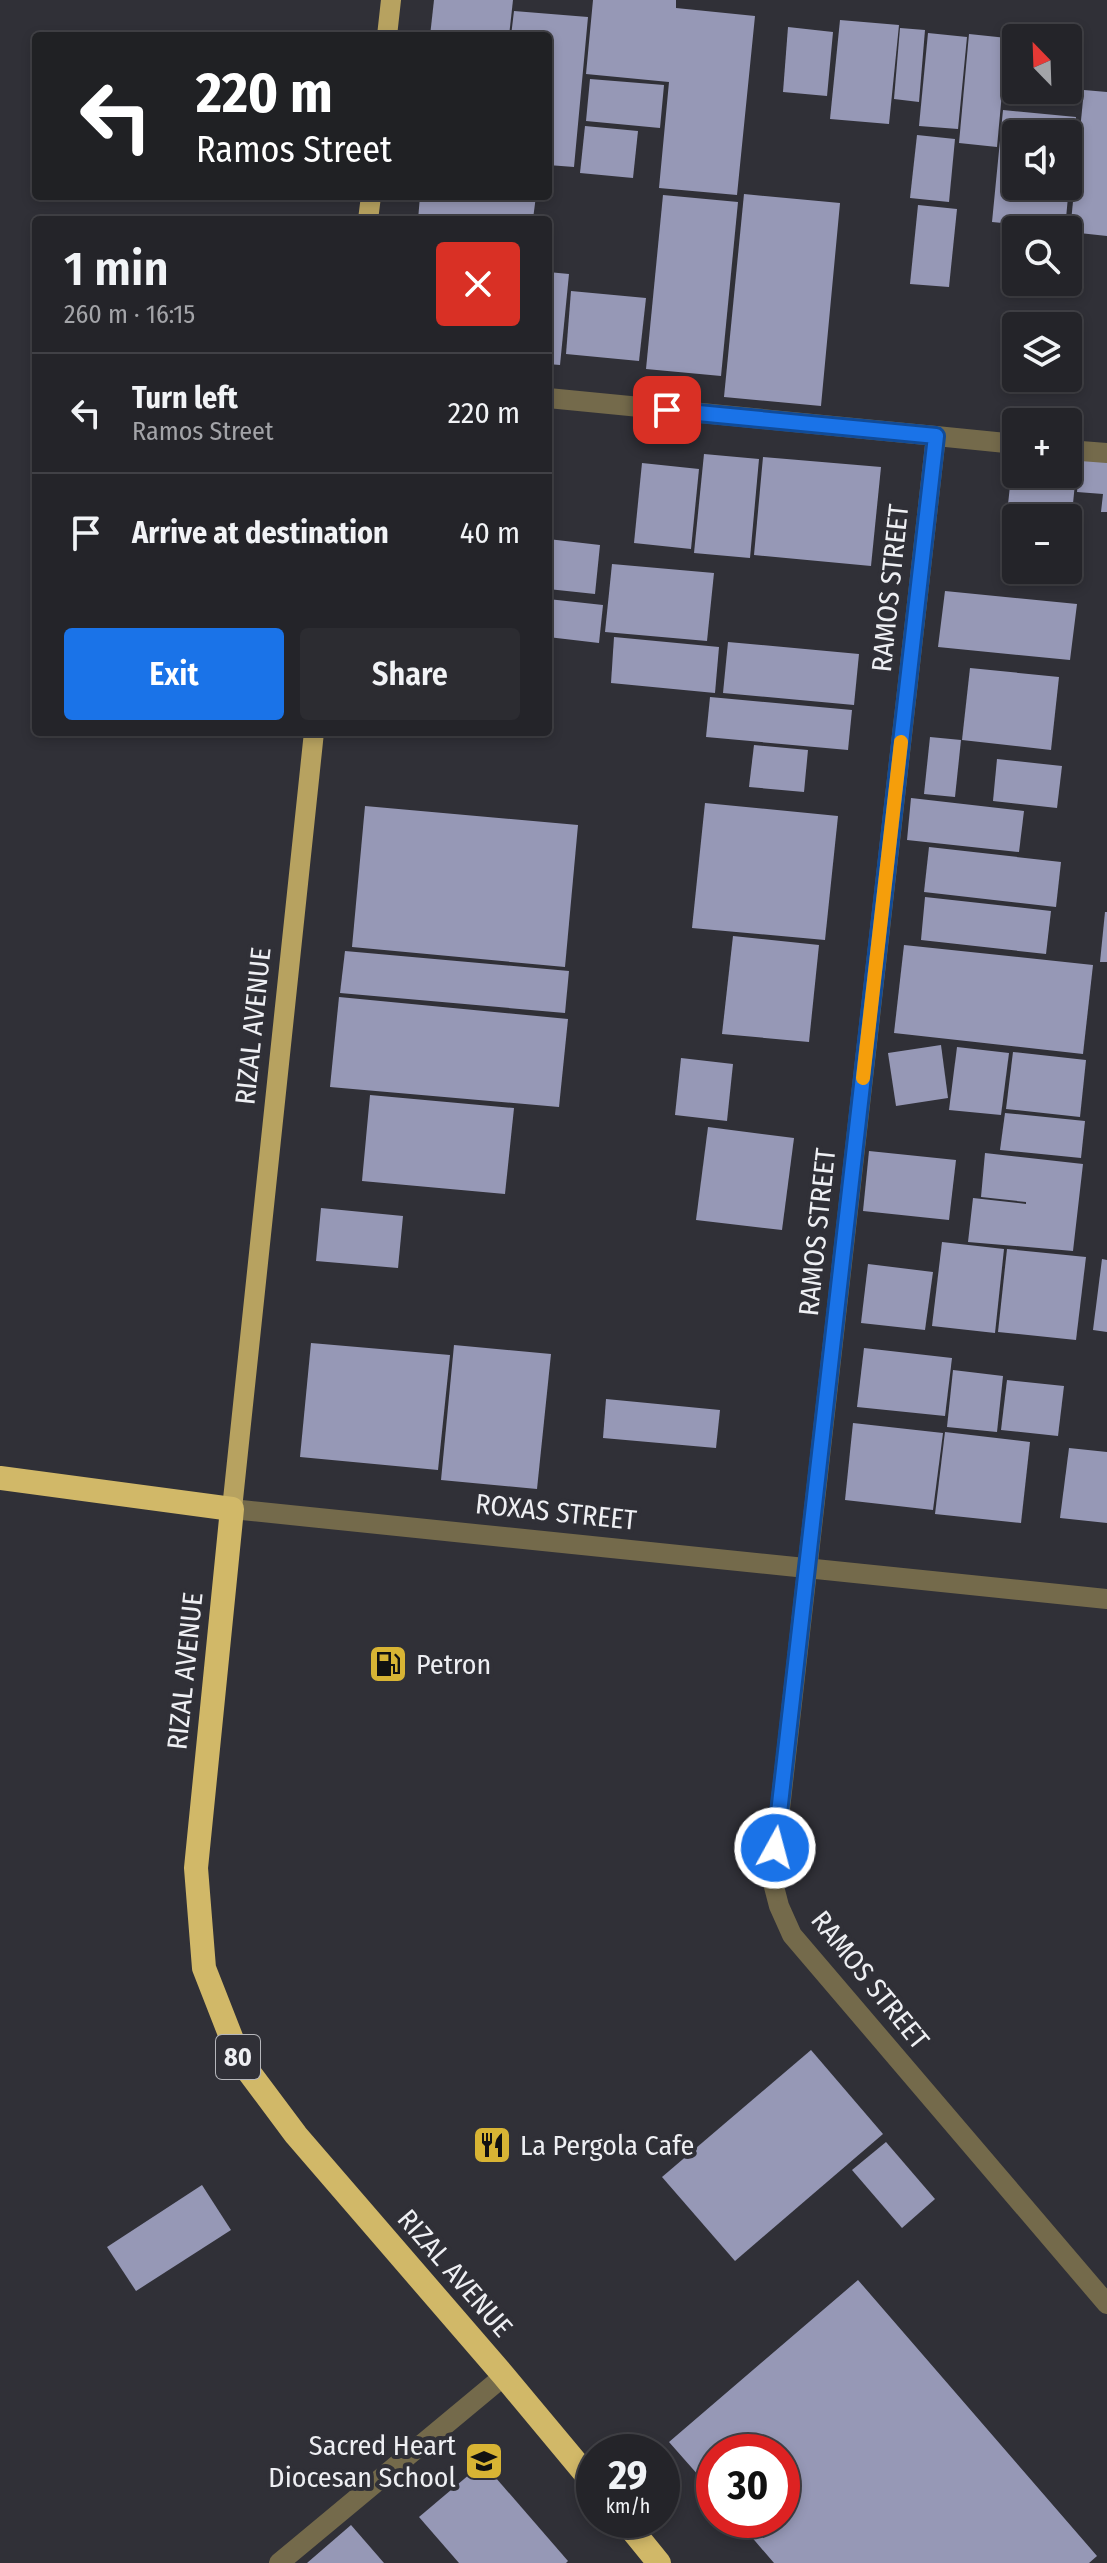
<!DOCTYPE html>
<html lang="en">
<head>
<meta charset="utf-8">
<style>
  :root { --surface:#242429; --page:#2c2c31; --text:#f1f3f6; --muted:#a3a4a8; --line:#414146; --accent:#1a73e8 }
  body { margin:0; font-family:"Fira Sans Condensed",sans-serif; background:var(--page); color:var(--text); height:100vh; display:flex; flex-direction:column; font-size:30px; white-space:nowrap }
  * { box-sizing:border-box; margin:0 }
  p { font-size:26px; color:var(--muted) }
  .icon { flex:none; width:44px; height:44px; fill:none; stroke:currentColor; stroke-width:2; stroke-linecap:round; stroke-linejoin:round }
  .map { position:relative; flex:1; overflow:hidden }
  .panel { position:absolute; left:32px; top:216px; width:520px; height:520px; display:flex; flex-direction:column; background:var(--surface); border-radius:8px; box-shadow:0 4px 12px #0003,0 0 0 2px var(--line) }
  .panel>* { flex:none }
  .guide { position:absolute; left:32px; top:32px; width:520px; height:168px; border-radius:8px; box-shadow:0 4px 12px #0003,0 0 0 2px var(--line); background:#202124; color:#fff; overflow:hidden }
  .needle { width:52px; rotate:337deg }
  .controls { position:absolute; left:1002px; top:24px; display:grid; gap:16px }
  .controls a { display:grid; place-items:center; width:80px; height:80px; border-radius:8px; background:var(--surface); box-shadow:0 4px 12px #0003,0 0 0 2px var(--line); font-size:40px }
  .speed { position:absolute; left:576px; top:2434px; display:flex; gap:16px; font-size:40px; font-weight:700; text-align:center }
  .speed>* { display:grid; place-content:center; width:104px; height:104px; border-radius:50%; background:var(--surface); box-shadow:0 4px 12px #0003,0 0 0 2px var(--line); line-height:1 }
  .speed small { font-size:20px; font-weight:400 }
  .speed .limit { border:12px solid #d22; background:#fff; color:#111 }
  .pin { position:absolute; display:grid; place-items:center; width:68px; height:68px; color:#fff; margin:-34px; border-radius:16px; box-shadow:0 4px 12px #0006 }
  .me { position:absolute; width:88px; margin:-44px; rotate:7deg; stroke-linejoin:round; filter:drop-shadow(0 0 6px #0008) }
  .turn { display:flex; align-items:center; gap:28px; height:168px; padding:0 32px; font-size:36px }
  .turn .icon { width:104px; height:104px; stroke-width:2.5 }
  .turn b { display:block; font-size:56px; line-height:68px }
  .round { display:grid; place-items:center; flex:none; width:84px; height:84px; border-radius:8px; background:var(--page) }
  .overview { display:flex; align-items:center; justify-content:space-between; height:136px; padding:0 32px }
  h1 { font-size:48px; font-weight:600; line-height:60px }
  .cta { display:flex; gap:16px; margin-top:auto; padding:16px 32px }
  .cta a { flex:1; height:92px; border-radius:8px; background:var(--accent); color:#fff; font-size:32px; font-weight:600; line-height:92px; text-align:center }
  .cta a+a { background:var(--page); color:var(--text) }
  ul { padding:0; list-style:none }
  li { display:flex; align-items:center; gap:24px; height:120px; padding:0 32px; border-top:2px solid var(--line) }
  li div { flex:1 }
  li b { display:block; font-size:30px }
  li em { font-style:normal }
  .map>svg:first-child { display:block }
  .building { fill:#9698b6 }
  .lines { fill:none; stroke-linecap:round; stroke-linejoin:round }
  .minor { stroke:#746a4b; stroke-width:20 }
  .major { stroke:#b7a260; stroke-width:20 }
  .highway { stroke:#d1b868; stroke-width:24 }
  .route-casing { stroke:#114b97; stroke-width:20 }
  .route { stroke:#1a73e8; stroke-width:14 }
  .slow { stroke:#f59e0b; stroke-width:14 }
  .labels { text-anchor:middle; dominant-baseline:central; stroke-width:8; stroke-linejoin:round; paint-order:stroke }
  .shield { fill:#303037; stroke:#b5b6bb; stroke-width:2 }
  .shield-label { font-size:26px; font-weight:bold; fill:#eeeff3 }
  .street-label { font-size:28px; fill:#eeeff3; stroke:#303037 }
  .poi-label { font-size:28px; fill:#eeeff3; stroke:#303037; text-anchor:start }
</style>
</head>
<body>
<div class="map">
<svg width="1107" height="2563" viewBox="0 0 1107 2563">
  <rect width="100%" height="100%" fill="#303037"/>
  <g class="building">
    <polygon points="434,0 513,0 509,36 430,36"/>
    <polygon points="593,0 676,0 676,8 755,16 737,195 659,188 669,82 586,74"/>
    <polygon points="514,11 588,17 574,167 548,165 548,36 511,36"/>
    <polygon points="840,20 899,25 889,124 830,119"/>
    <polygon points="788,27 833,32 827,96 783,92"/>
    <polygon points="900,28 925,30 919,102 894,99"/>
    <polygon points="928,33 967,37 958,129 919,126"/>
    <polygon points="969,34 1007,38 997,147 959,143"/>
    <polygon points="590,79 664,85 660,128 586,121"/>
    <polygon points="1084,90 1107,92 1107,236 1070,232"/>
    <polygon points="1003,110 1076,117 1070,175 1068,175 1068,134 1016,134 1016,186 1069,186 1065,229 992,222"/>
    <polygon points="585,126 638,131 633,178 580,173"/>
    <polygon points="917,135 955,139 949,202 910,198"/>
    <polygon points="744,194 840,203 821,406 724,397"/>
    <polygon points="663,195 738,202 721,376 646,369"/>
    <polygon points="420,196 536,196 533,219 506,216 505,220 418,220"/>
    <polygon points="918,205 957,209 949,287 910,284"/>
    <polygon points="548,272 569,274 560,365 548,364"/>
    <polygon points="571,291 646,298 639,361 566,354"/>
    <polygon points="704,454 759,459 750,558 694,553"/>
    <polygon points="1081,454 1107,457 1107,512 1101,512 1103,494 1077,492"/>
    <polygon points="763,457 881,467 871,566 754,555"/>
    <polygon points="642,463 699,469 691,549 634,543"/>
    <polygon points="1012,467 1016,467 1016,474 1076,473 1070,534 1068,534 1068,518 1016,518 1016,543 1004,542"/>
    <polygon points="548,539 600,545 595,594 548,589"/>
    <polygon points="612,564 714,573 707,641 605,632"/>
    <polygon points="945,591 1077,604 1070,660 938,647"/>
    <polygon points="548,599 603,605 599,643 548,637"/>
    <polygon points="614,637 719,647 715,693 611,683"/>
    <polygon points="728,642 859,654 854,705 723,693"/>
    <polygon points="970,668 1059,677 1051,750 962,740"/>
    <polygon points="710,697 852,710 848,750 706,737"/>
    <polygon points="930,737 961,740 955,797 924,794"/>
    <polygon points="754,745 808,750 804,792 749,787"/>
    <polygon points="997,759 1062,766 1057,808 993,801"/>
    <polygon points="911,798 1024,811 1019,852 907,840"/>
    <polygon points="705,803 838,816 825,940 692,928"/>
    <polygon points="365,806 578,825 565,967 352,947"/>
    <polygon points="929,847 1061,862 1056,907 924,892"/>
    <polygon points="925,897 1051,911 1046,954 921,940"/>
    <polygon points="1105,912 1107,912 1107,962 1100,962"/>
    <polygon points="733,936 819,945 809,1042 722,1034"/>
    <polygon points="904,945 1093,965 1083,1054 894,1033"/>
    <polygon points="345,951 569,971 565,1013 340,993"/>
    <polygon points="339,997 568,1019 559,1107 330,1087"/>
    <polygon points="941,1045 948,1098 896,1106 888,1053"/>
    <polygon points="957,1047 1009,1053 1001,1115 949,1110"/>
    <polygon points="1013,1052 1086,1060 1080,1117 1006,1109"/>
    <polygon points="681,1058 733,1064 727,1121 675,1115"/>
    <polygon points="370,1095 514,1108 505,1194 362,1181"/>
    <polygon points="1005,1113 1085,1121 1081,1158 1000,1150"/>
    <polygon points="708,1127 794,1138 782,1230 696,1220"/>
    <polygon points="869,1151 956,1160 949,1220 863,1211"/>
    <polygon points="985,1153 1083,1164 1073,1251 968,1242 973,1198 1026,1204 1026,1202 981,1197"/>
    <polygon points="321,1208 403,1216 398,1268 316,1261"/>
    <polygon points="942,1242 1004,1249 995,1333 932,1326"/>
    <polygon points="1007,1249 1086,1257 1076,1340 998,1332"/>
    <polygon points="1102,1259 1107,1260 1107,1332 1093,1330"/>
    <polygon points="868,1264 933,1272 925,1330 861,1323"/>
    <polygon points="311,1343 450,1355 438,1470 300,1457"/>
    <polygon points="454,1345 551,1354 537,1489 441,1480"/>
    <polygon points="864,1348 952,1358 945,1416 857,1407"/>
    <polygon points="953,1370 1003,1376 997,1432 947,1427"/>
    <polygon points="1007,1380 1064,1386 1058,1436 1001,1430"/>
    <polygon points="606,1399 720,1410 716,1448 603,1438"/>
    <polygon points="853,1423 943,1433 933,1510 845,1500"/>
    <polygon points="945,1432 1030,1442 1021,1523 935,1514"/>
    <polygon points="1069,1448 1107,1452 1107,1523 1060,1518"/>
    <polygon points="811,2050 883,2134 735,2261 662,2177"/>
    <polygon points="886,2142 935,2199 902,2228 852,2170"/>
    <polygon points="202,2185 231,2230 136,2291 107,2247"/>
    <polygon points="858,2280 1097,2556 1089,2563 774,2563 737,2520 782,2520 782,2452 714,2452 714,2493 669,2442"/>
    <polygon points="483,2463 568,2561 566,2563 459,2563 419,2517"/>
    <polygon points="351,2525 384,2563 307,2563"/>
  </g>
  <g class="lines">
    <g class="minor">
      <polyline points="548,398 936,436 772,1879 779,1906 792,1935 1107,2304"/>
      <polyline points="936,436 1016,444"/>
      <polyline points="1068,450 1107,453"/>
      <polyline points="232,1509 1107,1599"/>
      <polyline points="279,2563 504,2376"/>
    </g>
    <g class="major">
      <polyline points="387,36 391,0"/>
      <polyline points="368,220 371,196"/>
      <polyline points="232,1509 314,732"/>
    </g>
    <g class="highway">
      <polyline points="0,1478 232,1509 196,1868 204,1968 240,2060 296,2135 504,2376 594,2484"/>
      <polyline points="624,2520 659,2563"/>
    </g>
  </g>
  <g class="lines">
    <defs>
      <polyline id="route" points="667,410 936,436 775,1848"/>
    </defs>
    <use href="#route" class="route-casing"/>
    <use href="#route" class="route"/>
    <polyline class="slow" points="863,1078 901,742"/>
  </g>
  <defs>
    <symbol id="fuel-square" viewBox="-11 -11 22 22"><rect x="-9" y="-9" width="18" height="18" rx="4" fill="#d8b434" stroke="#303037"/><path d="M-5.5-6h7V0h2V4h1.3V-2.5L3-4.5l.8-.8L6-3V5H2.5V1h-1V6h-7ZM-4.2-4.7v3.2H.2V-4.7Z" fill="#111"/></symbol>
    <symbol id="restaurant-square" viewBox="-11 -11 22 22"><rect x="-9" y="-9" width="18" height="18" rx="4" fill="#d8b434" stroke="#303037"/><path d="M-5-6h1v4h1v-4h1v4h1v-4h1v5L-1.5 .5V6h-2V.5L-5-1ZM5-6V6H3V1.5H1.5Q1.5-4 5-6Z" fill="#111"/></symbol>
    <symbol id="school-square" viewBox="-11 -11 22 22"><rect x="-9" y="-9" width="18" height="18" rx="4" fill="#d8b434" stroke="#303037"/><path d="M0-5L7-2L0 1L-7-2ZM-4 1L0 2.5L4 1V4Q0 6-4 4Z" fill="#111"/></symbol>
  </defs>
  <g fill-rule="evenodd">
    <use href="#fuel-square" x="366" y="1642" width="44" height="44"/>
    <use href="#restaurant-square" x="470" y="2123" width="44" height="44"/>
    <use href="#school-square" x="462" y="2439" width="44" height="44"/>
  </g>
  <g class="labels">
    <rect class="shield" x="216" y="2035" width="44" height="44" rx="6"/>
    <g class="shield-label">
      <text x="238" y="2057">80</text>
    </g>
    <g class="street-label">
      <text transform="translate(890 588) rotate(-84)">RAMOS STREET</text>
      <text transform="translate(253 1026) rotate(-84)">RIZAL AVENUE</text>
      <text transform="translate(817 1232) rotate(-84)">RAMOS STREET</text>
      <text transform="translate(556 1512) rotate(6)">ROXAS STREET</text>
      <text transform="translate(185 1671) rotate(-84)">RIZAL AVENUE</text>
      <text transform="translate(870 1980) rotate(51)">RAMOS STREET</text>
      <text transform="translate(455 2273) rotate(49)">RIZAL AVENUE</text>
    </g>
    <g class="poi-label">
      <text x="416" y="1664">Petron</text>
      <text x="520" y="2145">La Pergola Cafe</text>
      <text x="456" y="2445" text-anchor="end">Sacred Heart<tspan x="456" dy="32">Diocesan School</tspan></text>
    </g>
  </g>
</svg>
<div class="controls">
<a><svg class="needle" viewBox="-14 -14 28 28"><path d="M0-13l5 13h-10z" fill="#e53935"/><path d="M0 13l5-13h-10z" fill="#a3a4a8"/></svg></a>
<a><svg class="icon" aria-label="sound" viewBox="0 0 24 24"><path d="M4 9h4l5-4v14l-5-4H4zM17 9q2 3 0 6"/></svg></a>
<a><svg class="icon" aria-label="search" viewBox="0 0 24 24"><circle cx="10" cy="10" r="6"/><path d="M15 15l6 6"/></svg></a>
<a><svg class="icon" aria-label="layers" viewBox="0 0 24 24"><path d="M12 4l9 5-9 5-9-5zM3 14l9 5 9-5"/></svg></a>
<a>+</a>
<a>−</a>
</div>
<div class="speed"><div>29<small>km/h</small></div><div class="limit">30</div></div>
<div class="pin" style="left:667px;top:410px;background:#d93025"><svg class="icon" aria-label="arrive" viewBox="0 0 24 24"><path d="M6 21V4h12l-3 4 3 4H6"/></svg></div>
<svg class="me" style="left:775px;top:1848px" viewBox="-20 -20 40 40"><circle r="17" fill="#1a73e8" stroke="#fff" stroke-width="3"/><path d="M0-11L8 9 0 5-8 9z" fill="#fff"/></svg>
<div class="guide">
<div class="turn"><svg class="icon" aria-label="left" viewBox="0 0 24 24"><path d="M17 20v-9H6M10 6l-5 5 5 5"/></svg><div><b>220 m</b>Ramos Street</div></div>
</div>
<section class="panel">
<div class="overview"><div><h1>1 min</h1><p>260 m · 16:15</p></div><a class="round" style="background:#d93025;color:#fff"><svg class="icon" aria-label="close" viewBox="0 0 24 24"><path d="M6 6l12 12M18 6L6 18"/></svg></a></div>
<ul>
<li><svg class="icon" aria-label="left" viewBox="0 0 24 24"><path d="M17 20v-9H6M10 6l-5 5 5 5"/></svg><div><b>Turn left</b><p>Ramos Street</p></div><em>220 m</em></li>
<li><svg class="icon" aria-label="arrive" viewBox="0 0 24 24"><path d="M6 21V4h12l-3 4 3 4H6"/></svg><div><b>Arrive at destination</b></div><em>40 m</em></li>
</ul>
<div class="cta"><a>Exit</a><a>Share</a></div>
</section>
</div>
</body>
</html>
